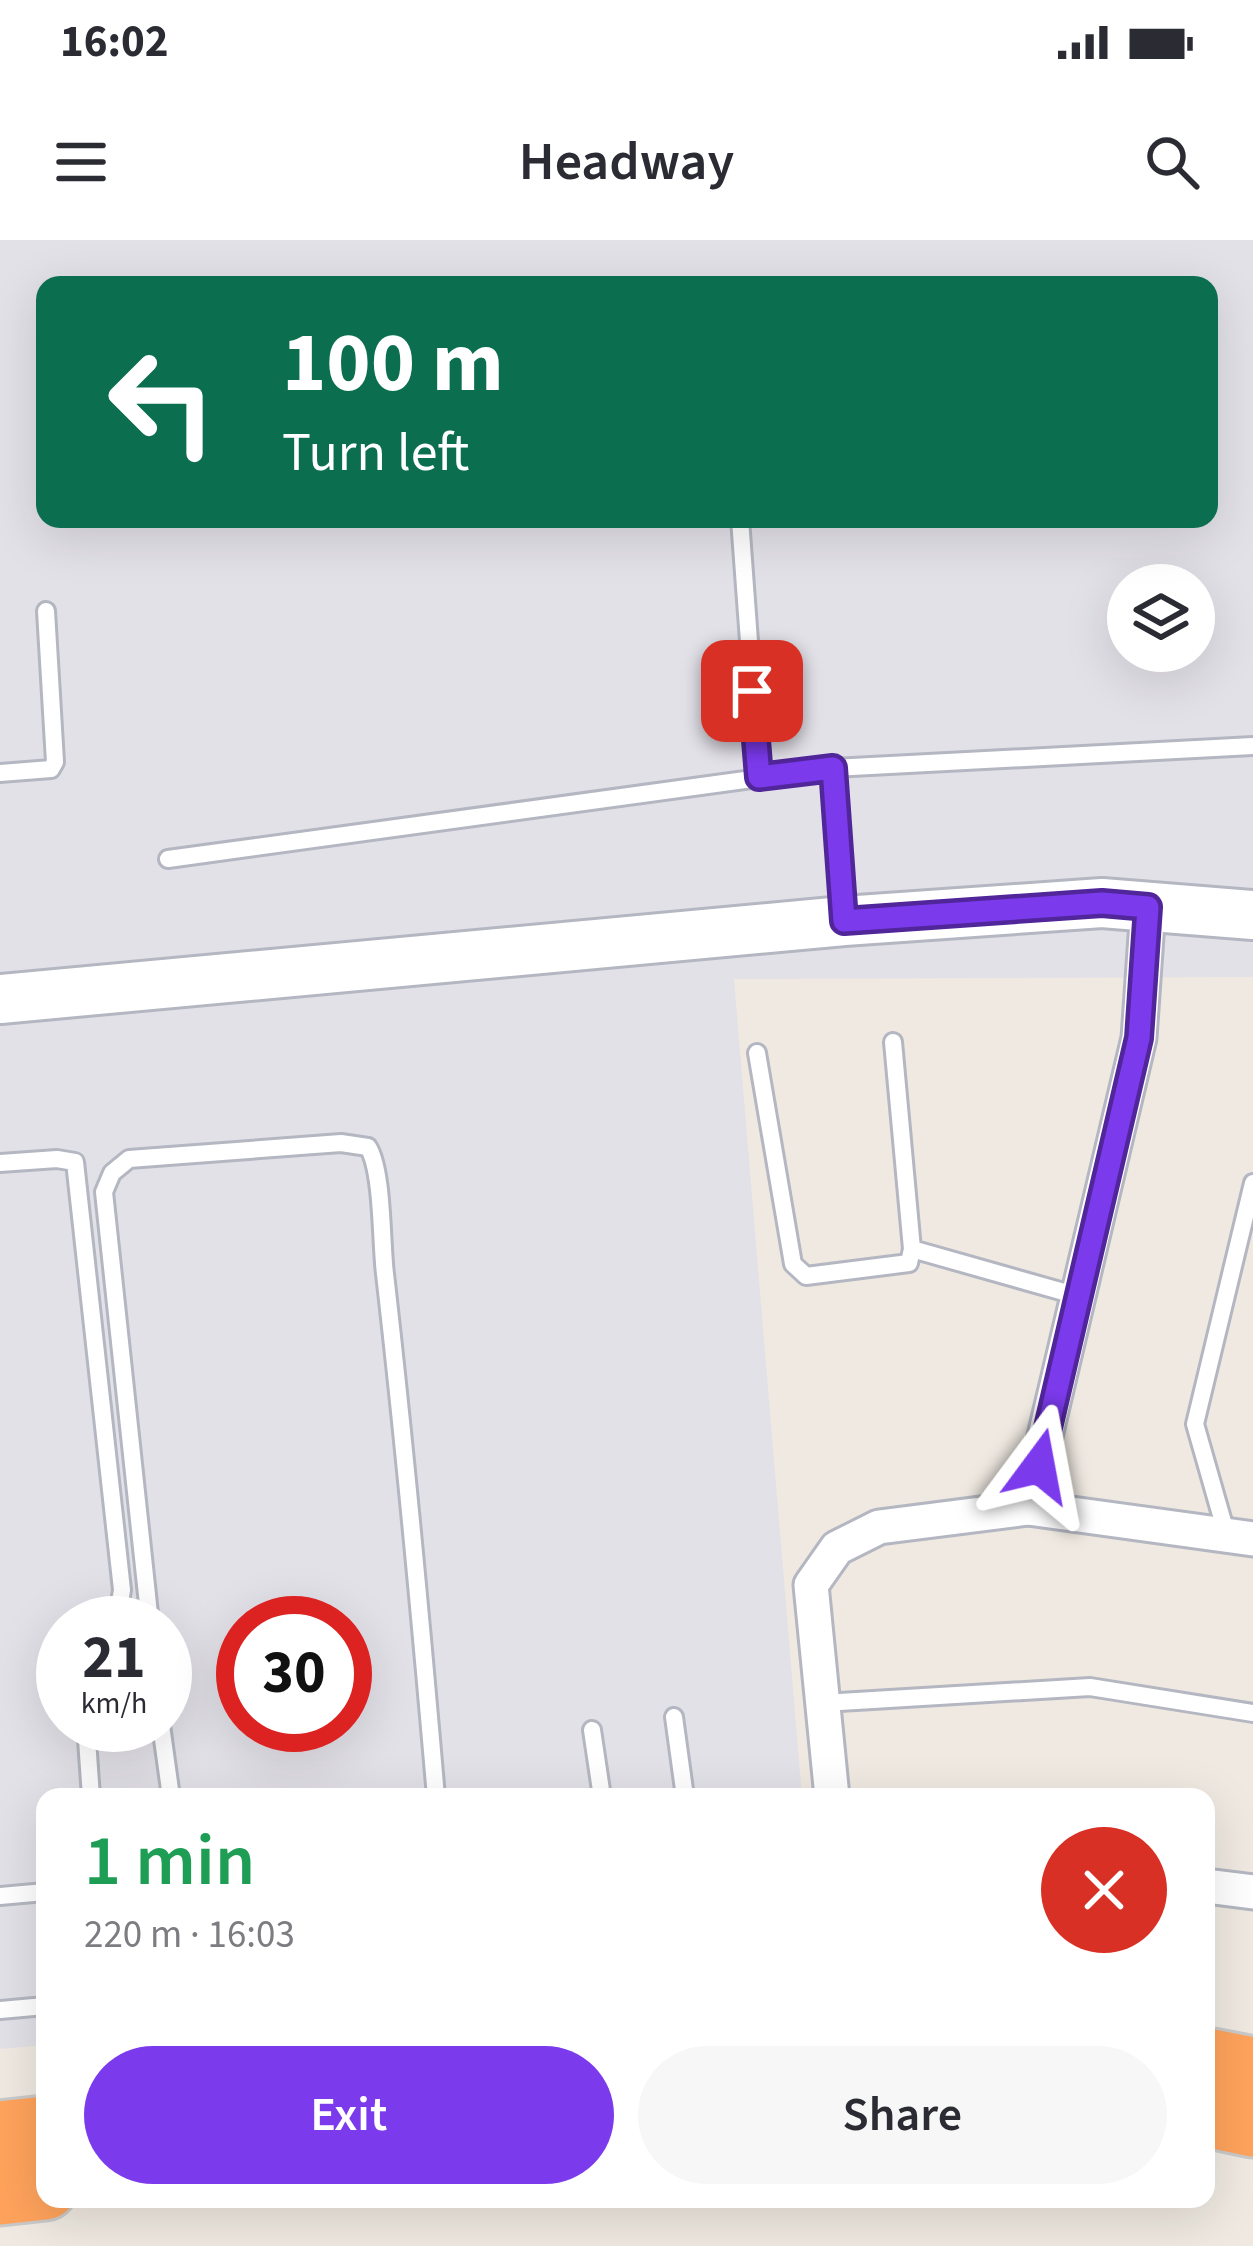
<!DOCTYPE html>
<html lang="en">
<head>
<meta charset="utf-8">
<style>
  :root { --surface:#fff; --page:#f7f7f7; --text:#2b2b33; --muted:#7c7c81; --accent:#7c3aed }
  body { margin:0; font-family:"Source Sans 3",sans-serif; background:var(--page); color:var(--text); height:100vh; display:flex; flex-direction:column; font-size:45px; white-space:nowrap }
  * { box-sizing:border-box; margin:0 }
  p { font-size:39px; color:var(--muted) }
  .icon { flex:none; width:66px; height:66px; fill:none; stroke:currentColor; stroke-width:2; stroke-linecap:round; stroke-linejoin:round }
  .map { position:relative; flex:1; overflow:hidden }
  .details { position:absolute; left:36px; top:1548px; width:1179px; height:420px; display:flex; flex-direction:column; background:var(--surface); border-radius:24px; box-shadow:0 12px 48px #0002 }
  .details>* { flex:none }
  .guide { position:absolute; left:36px; top:36px; width:1182px; height:252px; border-radius:24px; box-shadow:0 12px 48px #0002; background:#0b6e4f; color:#fff; overflow:hidden }
  .buttons { position:absolute; left:1107px; top:324px; display:grid; gap:24px }
  .buttons a { display:grid; place-items:center; width:108px; height:108px; border-radius:50%; background:var(--surface); box-shadow:0 12px 48px #0002; font-size:60px }
  .speed { position:absolute; left:36px; top:1356px; display:flex; gap:24px; font-size:60px; font-weight:700; text-align:center }
  .speed>* { display:grid; place-content:center; width:156px; height:156px; border-radius:50%; background:var(--surface); box-shadow:0 12px 48px #0002; line-height:1 }
  .speed small { font-size:30px; font-weight:400 }
  .speed .limit { border:18px solid #d22; background:#fff; color:#111 }
  .pin { position:absolute; display:grid; place-items:center; width:102px; height:102px; color:#fff; margin:-51px; border-radius:24px; box-shadow:0 6px 18px #0006 }
  .me { position:absolute; width:132px; margin:-66px; rotate:13deg; stroke-linejoin:round; filter:drop-shadow(0 0 9px #0008) }
  .turn { display:flex; align-items:center; gap:42px; height:252px; padding:0 48px; font-size:54px }
  .turn .icon { width:156px; height:156px; stroke-width:2.5 }
  .turn b { display:block; font-size:84px; line-height:102px }
  .round { display:grid; place-items:center; flex:none; width:126px; height:126px; border-radius:63px; background:var(--page) }
  .headline { display:flex; align-items:center; justify-content:space-between; height:204px; padding:0 48px }
  h1 { font-size:72px; font-weight:600; line-height:90px; color:#1e9e55 }
  .cta { display:flex; gap:24px; margin-top:auto; padding:24px 48px }
  .cta a { flex:1; height:138px; border-radius:72px; background:var(--accent); color:#fff; font-size:48px; font-weight:600; line-height:138px; text-align:center }
  .cta a+a { background:var(--page); color:var(--text) }
  .status { display:flex; justify-content:space-between; align-items:center; height:84px; padding:0 60px; background:var(--surface); direction:ltr }
  .status svg { height:33px; fill:currentColor }
  header { display:flex; justify-content:space-between; align-items:center; height:156px; padding:0 48px; background:var(--surface); font-size:54px; font-weight:600 }
  .map>svg:first-child { display:block }
  .industrial { fill:#e3e1e8; fill-rule:evenodd }
  .lines { fill:none; stroke-linecap:round; stroke-linejoin:round }
  .lane-casing { stroke:#b4b7c1; stroke-width:22 }
  .street-casing { stroke:#b4b7c1; stroke-width:39 }
  .secondary-casing { stroke:#b4b7c1; stroke-width:54 }
  .highway-casing { stroke:#c9c9c9; stroke-width:69 }
  .lane { stroke:#fff; stroke-width:16 }
  .street { stroke:#fff; stroke-width:33 }
  .secondary { stroke:#fff; stroke-width:48 }
  .highway { stroke:#ffa35c; stroke-width:63 }
  .route-casing { stroke:#51269a; stroke-width:30 }
  .route { stroke:#7c3aed; stroke-width:21 }
</style>
</head>
<body>
<div class="status"><b>16:02</b><svg viewBox="0 0 49 12"><path d="M0 12V9h3v3zM5 12V6h3v6zM10 12V3h3v9zM15 12V0h3v12zM26 1h20v11H26zM47 4h2v5h-2z"/></svg></div>
<header><svg class="icon" aria-label="menu" viewBox="0 0 24 24"><path d="M4 6h16M4 12h16M4 18h16"/></svg>Headway<svg class="icon" aria-label="search" viewBox="0 0 24 24"><circle cx="10" cy="10" r="6"/><path d="M15 15l6 6"/></svg></header>
<div class="map">
<svg width="1253" height="2006" viewBox="0 0 1253 2006">
  <rect width="100%" height="100%" fill="#efe9e1"/>
  <path class="industrial" d="M0,0H1253V737L734,739L802,1557H45V1805L0,1809ZM45,45H1209V279H45ZM1128,345H1194V411H1128ZM63,1383H165V1485H63ZM243,1383H345V1485H243Z"/>
  <g class="lines">
    <defs>
      <g id="lane">
        <polyline points="740,279 759,537"/>
        <polyline points="833,528 1253,506"/>
        <polyline points="0,533 51,529 55,522 46,371"/>
        <polyline points="168,619 833,528 844,674"/>
        <polyline points="893,802 912,1009 1078,1056"/>
        <polyline points="757,813 793,1024 806,1036 909,1023 912,1009"/>
        <polyline points="0,923 57,919 75,922 122,1350 119,1368 93,1383"/>
        <polyline points="1227,1296 1195,1184 1253,943"/>
        <path d="M150,1383L104,952L112,933L129,919L341,903L368,907C383,931 381,1002 385,1034C405,1208 421,1382 436,1557"/>
        <polyline points="823,1463 1090,1447 1253,1473"/>
        <polyline points="674,1477 685,1557"/>
        <polyline points="86,1485 91,1557"/>
        <polyline points="161,1485 171,1557"/>
        <polyline points="592,1490 602,1557"/>
        <polyline points="0,1656 45,1652"/>
        <polyline points="0,1770 45,1766"/>
      </g>
      <g id="street">
        <polyline points="1028,1268 1139,798 1148,667"/>
        <polyline points="832,1557 811,1345 837,1308 879,1287 1028,1268 1253,1299"/>
        <polyline points="1206,1646 1253,1652"/>
      </g>
      <polyline id="secondary" points="0,759 844,681 1102,663 1253,675"/>
      <g id="highway">
        <polyline points="1206,1820 1253,1829"/>
        <polyline points="1206,1875 1253,1885"/>
        <polyline points="0,1893 45,1888"/>
        <polyline points="0,1953 45,1948"/>
      </g>
    </defs>
    <use href="#lane" class="lane-casing"/>
    <use href="#street" class="street-casing"/>
    <use href="#secondary" class="secondary-casing"/>
    <use href="#highway" class="highway-casing"/>
    <use href="#lane" class="lane"/>
    <use href="#street" class="street"/>
    <use href="#secondary" class="secondary"/>
    <use href="#highway" class="highway"/>
  </g>
  <g class="lines">
    <defs>
      <polyline id="route" points="752,451 759,537 833,528 844,681 1102,663 1148,667 1139,798 1039,1226"/>
    </defs>
    <use href="#route" class="route-casing"/>
    <use href="#route" class="route"/>
  </g>
</svg>
<div class="buttons">
<a><svg class="icon" aria-label="layers" viewBox="0 0 24 24"><path d="M12 4l9 5-9 5-9-5zM3 14l9 5 9-5"/></svg></a>
</div>
<div class="speed"><div>21<small>km/h</small></div><div class="limit">30</div></div>
<div class="pin" style="left:752px;top:451px;background:#d93025"><svg class="icon" aria-label="arrive" viewBox="0 0 24 24"><path d="M6 21V4h12l-3 4 3 4H6"/></svg></div>
<svg class="me" style="left:1039px;top:1226px" viewBox="-20 -20 40 40"><path d="M0-17L14 15 0 8-14 15z" fill="#7c3aed" stroke="#fff" stroke-width="4"/></svg>
<div class="guide">
<div class="turn"><svg class="icon" aria-label="left" viewBox="0 0 24 24"><path d="M17 20v-9H6M10 6l-5 5 5 5"/></svg><div><b>100 m</b>Turn left</div></div>
</div>
<section class="details">
<div class="headline"><div><h1>1 min</h1><p>220 m · 16:03</p></div><a class="round" style="background:#d93025;color:#fff"><svg class="icon" aria-label="close" viewBox="0 0 24 24"><path d="M6 6l12 12M18 6L6 18"/></svg></a></div>
<div class="cta"><a>Exit</a><a>Share</a></div>
</section>
</div>
</body>
</html>
